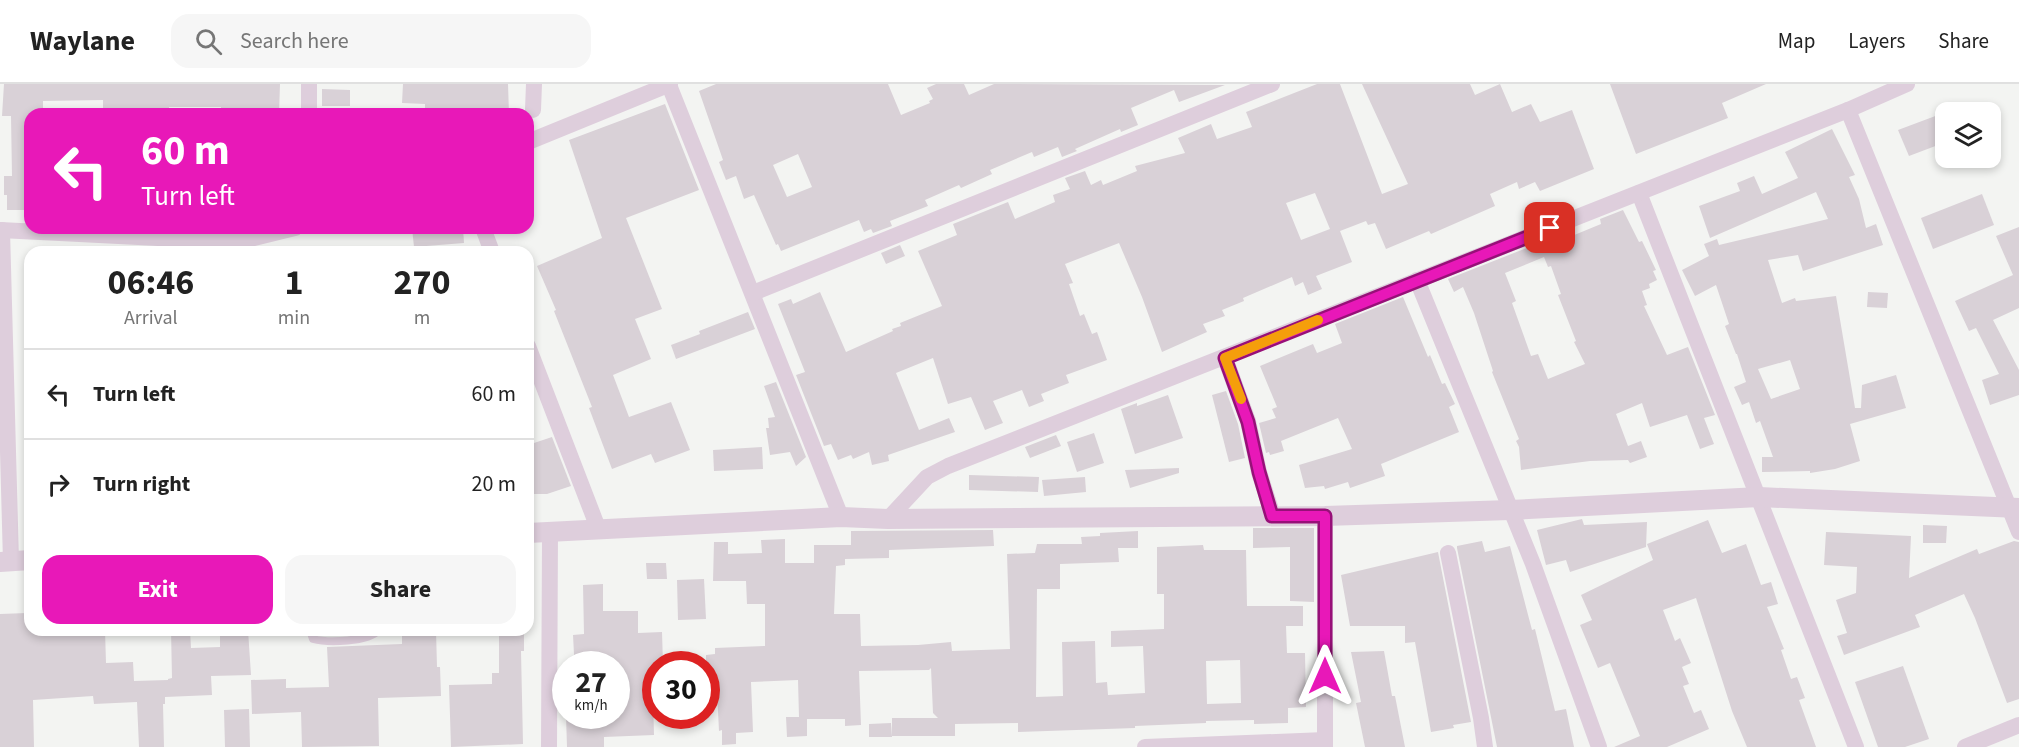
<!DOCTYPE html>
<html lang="en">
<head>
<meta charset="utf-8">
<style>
  :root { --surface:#fff; --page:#f6f6f6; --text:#222; --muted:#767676; --line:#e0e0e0; --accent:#e818b8 }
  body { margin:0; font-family:"Source Sans 3",sans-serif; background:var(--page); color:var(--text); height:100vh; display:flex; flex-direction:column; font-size:22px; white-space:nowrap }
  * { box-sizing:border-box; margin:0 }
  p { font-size:20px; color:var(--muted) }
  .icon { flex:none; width:33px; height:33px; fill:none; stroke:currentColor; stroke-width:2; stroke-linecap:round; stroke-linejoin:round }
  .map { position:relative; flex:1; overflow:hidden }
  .drawer { position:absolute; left:24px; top:162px; width:510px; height:390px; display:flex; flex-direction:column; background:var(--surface); border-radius:18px; box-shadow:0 3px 9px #0003 }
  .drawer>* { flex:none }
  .hud { position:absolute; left:24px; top:24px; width:510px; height:126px; border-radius:18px; box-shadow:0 3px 9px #0003; background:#e818b8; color:#fff; overflow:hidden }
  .tools { position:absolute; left:1935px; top:18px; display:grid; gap:12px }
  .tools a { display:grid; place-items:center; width:66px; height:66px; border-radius:12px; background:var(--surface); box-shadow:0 3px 9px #0003; font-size:30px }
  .speed { position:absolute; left:552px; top:567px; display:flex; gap:12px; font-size:30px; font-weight:700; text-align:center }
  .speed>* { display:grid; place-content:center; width:78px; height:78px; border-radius:50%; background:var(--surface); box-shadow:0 3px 9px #0003; line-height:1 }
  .speed small { font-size:15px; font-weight:400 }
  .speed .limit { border:9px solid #d22; background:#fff; color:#111 }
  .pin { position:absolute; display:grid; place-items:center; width:51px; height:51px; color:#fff; margin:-26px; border-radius:12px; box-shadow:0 3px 9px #0006 }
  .me { position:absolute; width:66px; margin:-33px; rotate:0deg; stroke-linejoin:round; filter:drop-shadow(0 0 4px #0008) }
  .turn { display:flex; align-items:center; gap:21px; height:126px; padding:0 18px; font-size:27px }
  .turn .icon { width:78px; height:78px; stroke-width:2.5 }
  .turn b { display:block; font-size:42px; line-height:51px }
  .eta { display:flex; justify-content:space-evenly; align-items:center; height:102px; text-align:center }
  .eta b { font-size:36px; font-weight:700; line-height:42px }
  .button { display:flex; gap:12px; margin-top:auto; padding:12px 18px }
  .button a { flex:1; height:69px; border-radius:18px; background:var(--accent); color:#fff; font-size:24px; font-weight:700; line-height:69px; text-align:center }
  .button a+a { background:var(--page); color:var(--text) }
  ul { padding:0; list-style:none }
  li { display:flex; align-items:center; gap:18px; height:90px; padding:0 18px; border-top:2px solid var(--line) }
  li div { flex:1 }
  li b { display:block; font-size:22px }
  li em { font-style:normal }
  header { display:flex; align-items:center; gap:36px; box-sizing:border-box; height:84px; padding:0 30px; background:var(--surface); border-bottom:2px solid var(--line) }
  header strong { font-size:28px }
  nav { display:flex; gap:33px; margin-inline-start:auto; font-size:21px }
  .search { width:420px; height:54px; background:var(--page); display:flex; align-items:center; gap:15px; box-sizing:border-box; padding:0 21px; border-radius:18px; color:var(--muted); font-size:22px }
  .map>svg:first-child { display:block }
  .building { fill:#d9d1d7; fill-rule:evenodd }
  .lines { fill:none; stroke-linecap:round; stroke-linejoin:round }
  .service { stroke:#decedc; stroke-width:8 }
  .minor { stroke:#decedc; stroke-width:16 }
  .tertiary { stroke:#decedc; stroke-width:20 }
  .route-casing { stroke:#971078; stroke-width:15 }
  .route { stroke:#e818b8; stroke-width:10 }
  .slow { stroke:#f59e0b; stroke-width:10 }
</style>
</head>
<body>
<header>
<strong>Waylane</strong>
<div class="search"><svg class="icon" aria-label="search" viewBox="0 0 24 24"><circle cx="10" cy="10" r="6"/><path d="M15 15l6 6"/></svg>Search here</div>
<nav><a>Map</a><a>Layers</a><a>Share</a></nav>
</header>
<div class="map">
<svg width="2019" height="663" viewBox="0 0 2019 663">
  <rect width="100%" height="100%" fill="#f3f4f2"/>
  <g class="building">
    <polygon points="4,0 280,0 279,30 221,30 221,23 169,23 169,30 143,30 143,25 103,24 103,16 43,17 43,30 30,30 30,116 27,116 27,126 7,126 7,111 4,111 4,92 12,92 11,32 2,32"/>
    <polygon points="403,0 508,0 509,30 425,30 425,20 402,19"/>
    <path d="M716,0H888L901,31L930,19L929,17L933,15L927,4L936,0H964L969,11L994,0L1225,1L1179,18L1174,6L1131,24L1138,41L1121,48L1120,45L1075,65L1077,67L1062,73L1058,63L1034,73L1032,68L990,86L992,90L961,104L959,101L925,116L928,122L890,137L892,142L873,149L871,145L864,148L859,136L781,167L778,160L776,161L754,111L744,115L736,92L726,96L719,78L723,76L699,7ZM798,70L812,103L787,113L773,81Z"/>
    <path d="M1317,0H1340L1382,110L1408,100L1362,0H1470L1475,11L1500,0L1512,28L1531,20L1540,38L1572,26L1594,85L1540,107L1535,98L1519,105L1517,98L1490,110L1495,122L1431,150L1429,147L1386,165L1375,139L1368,141L1366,137L1340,147L1352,178L1316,192L1322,205L1308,211L1303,198L1295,202L1292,193L1243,214L1244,217L1222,226L1225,232L1203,240L1207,248L1162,268L1142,213L1119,159L1065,180L1073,199L1069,200L1080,232L1084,230L1092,250L1097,248L1107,276L1066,291L1069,299L1041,310L1044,317L1029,323L1022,306L993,317L1003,339L985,346L971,313L948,320L933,274L896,289L919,346L949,334L955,348L888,371L889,377L872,381L869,368L853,375L851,371L838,376L831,360L824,362L796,291L805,288L778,220L791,215L793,220L820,208L846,268L893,247L892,245L901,242L900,239L942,222L918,167L957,151L953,140L1008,118L1015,135L1055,118L1053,111L1070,105L1065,94L1085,87L1091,101L1101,96L1103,101L1137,87L1135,82L1185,69L1178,54L1211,40L1217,55L1252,43L1246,28ZM1315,109L1330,145L1301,156L1286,119Z"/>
    <polygon points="1610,0 1766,0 1722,19 1728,34 1636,70"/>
    <polygon points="322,5 350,6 350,22 322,22"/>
    <polygon points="665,20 699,106 626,134 662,225 635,235 651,275 613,291 629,333 671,318 690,366 655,379 651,370 612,385 589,324 592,323 554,227 556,226 537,182 602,154 569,56"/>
    <polygon points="1946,28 1946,58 1909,72 1898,46"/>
    <path d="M1832,45L1855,91L1849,93L1859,115L1866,144L1876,140L1883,161L1803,187L1798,171L1768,176L1782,219L1795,214L1796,217L1836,212L1855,324H1861L1862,301L1896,291L1906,324L1850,340L1860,377L1835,385L1810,389V387L1762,388V373H1773L1760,337L1756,339L1749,318L1742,321L1734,303L1746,298L1737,270H1736L1725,242L1729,240L1716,201L1695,212L1682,186L1709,172L1704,160L1717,155L1719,161L1828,135L1816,108L1710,154L1699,122L1740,107L1737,99L1754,92L1762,110L1798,94L1785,68ZM1790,276L1800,305L1771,315L1758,285Z"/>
    <polygon points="1982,110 1994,141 1933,165 1921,134"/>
    <path d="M1623,126L1639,158L1642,157L1656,186L1653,187L1657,196L1649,200L1650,204L1642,207L1647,221L1644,222L1667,271L1688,263L1715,331L1704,334L1714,360L1700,365L1687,331L1650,343L1642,319L1616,330L1628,362L1641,357L1647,373L1630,379L1628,376L1590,377L1521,386L1519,363L1516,357L1519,355L1492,288L1493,287L1474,229L1463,203L1454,208L1448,195L1547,156L1550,161L1601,140L1600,135ZM1544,173L1548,183L1551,182L1561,210L1558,211L1576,257L1574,258L1585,280L1548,295L1538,270L1531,272L1512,219L1516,217L1505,189Z"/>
    <polygon points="2019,143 2019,224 1993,236 2019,286 2019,311 1990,321 1982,296 1999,290 1976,244 1969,247 1955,217 2013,191 1996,152"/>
    <polygon points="412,144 463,144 464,159 414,163"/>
    <polygon points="900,161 905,172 886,180 881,169"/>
    <polygon points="1868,208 1888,209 1887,224 1867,223"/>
    <polygon points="1403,213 1428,273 1430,271 1442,300 1445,299 1455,320 1449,323 1459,348 1381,380 1385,392 1350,404 1348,398 1325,405 1324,402 1305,404 1299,381 1352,365 1338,334 1281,357 1284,367 1270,371 1269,368 1266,369 1259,339 1276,334 1272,325 1277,323 1260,282 1313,260 1317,269 1342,259 1335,240"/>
    <polygon points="748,228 755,245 676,275 671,261 700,250 699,247"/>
    <polygon points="776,298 806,373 796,382 790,368 770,371 766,344 769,344 768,334 775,333 764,302"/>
    <polygon points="1226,307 1238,340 1245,374 1229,378 1212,311"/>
    <polygon points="1168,311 1183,354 1135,370 1121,325 1137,319 1137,322"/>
    <polygon points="1094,349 1104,379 1077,388 1067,358"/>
    <polygon points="1056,351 1061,362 1030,374 1025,363"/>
    <polygon points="552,353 571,402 547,410 528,410 528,361"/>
    <polygon points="762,363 763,385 714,387 713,366"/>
    <polygon points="1179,384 1179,389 1130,404 1125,386"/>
    <polygon points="969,391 1039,393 1038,408 969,406"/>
    <polygon points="1085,393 1086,408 1044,412 1042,396"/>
    <polygon points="1582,435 1584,441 1647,438 1646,463 1570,488 1566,476 1546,481 1537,446"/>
    <polygon points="1708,436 1722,469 1746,460 1761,501 1771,498 1778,520 1767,523 1784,565 1781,566 1791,595 1797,593 1805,614 1799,616 1816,663 1747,663 1732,627 1696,514 1663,526 1675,557 1680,554 1691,579 1682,583 1689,600 1683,602 1694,629 1701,626 1709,645 1667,663 1614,663 1640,652 1610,579 1598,584 1580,541 1592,536 1581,511 1653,476 1647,460"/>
    <polygon points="1923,441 1947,442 1946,459 1923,459"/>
    <polygon points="1253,444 1314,444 1314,518 1290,517 1290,463 1253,464"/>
    <path d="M993,446L994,462L889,466V474L845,475V481L836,482L834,530H860L861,562L918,561L951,558L952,567L1010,565L1007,470L1035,469L1037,460H1082L1081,453L1100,452V449L1138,447V464H1118L1119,478L1060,480V505H1037L1036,613L1063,612L1062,558L1095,557L1096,599L1107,598L1108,611L1145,609L1143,562L1111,563V547L1164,545V510H1157V463L1203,461L1204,466H1246L1247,522H1303V542H1286L1287,569H1305L1306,623L1288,624V639L1254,640V636L1206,637V639L1135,642V644L1018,648V639L955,640V652H892V634H938L933,629L931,584L929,586L859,587L861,641L845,642V635H807V652L787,653L786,633H799L798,596L751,598L753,648L736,649V660L722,661V646L719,647L716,588H706V571L715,570V564L765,562V520H747L746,497H713L714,458H728V470L762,469L761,456L785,455V479H814V461H851V447ZM1240,576L1241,619L1207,620L1206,577Z"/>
    <polygon points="1826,448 1911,452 1909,494 1977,465 1979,470 2014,457 2019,458 2019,615 2007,619 1975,534 1964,510 1915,531 1920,543 1844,571 1837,552 1847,549 1836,516 1856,509 1857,483 1824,481"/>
    <polygon points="1482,457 1485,468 1510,462 1532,546 1535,545 1555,627 1566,625 1574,663 1497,663 1457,464 1457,462"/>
    <polygon points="1438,468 1471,638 1453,641 1454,644 1431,648 1415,558 1405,559 1405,542 1350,542 1341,491"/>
    <polygon points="646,479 666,479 667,495 647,495"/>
    <polygon points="704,495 706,535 678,536 677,496"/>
    <polygon points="603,500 603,527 638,527 638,549 662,548 663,580 652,580 654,651 604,653 604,663 567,663 566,632 616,632 616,580 575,580 574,570 573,551 584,550 583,501"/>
    <polygon points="27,529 28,546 105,546 106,579 133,578 134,597 168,596 168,595 172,594 171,546 190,546 191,564 220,563 220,546 248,546 251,591 211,592 212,611 165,613 165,620 163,620 164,663 139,663 137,618 94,620 93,612 33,616 34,663 0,663 0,530"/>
    <polygon points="402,546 436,546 437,583 440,583 441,612 378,614 379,662 302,663 301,628 252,630 251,596 286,595 286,604 329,603 327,563 402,560"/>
    <polygon points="499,546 524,546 524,567 521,567 523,660 451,663 449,601 492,600 492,589 499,589"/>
    <polygon points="1384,567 1392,612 1395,612 1405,663 1365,663 1356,619 1361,618 1351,568"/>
    <polygon points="1903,582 1929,655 1905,663 1878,663 1855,598"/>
    <polygon points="249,625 250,663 225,663 224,626"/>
    <polygon points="891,639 892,653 869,653 869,640"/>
  </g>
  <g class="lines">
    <path class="service" d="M310,546L313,555C328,559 368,558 379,546"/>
    <g class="minor">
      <polyline points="309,0 309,30"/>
      <polyline points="669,1 841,433"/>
      <polyline points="533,26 534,0"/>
      <polyline points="1848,26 2019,448"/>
      <polyline points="528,58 670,0"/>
      <polyline points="1639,109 1856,663"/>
      <polyline points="483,144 492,168"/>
      <polyline points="0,146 237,158 295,144"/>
      <polyline points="2,146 11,478"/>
      <polyline points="1417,196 1533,480 1599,663"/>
      <polyline points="753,209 1272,0"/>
      <polyline points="528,262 598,444"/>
      <polyline points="1225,274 1248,337 1259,388 1273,432"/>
      <polyline points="888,435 927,393 948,382 1848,26 1907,0"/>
      <polyline points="1448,469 1481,634 1485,663"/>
      <polyline points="549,663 550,447"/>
      <polyline points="1145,663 1325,656"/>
      <polyline points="1325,663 1325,432"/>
      <polyline points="1965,663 2019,641"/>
    </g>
    <g class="tertiary">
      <polyline points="528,449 841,433 888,435 1325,432 1510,426 1759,413 2019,424"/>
      <polyline points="0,478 30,476"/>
    </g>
  </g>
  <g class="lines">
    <defs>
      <polyline id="route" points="1325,592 1325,432 1272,432 1259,388 1248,338 1225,274 1550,144"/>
    </defs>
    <use href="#route" class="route-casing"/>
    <use href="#route" class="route"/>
    <polyline class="slow" points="1241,315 1225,274 1318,236"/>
  </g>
</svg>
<div class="tools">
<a><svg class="icon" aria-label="layers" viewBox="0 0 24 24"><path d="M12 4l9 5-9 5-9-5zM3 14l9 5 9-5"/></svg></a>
</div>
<div class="speed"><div>27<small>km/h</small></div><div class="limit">30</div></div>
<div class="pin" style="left:1550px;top:144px;background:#d93025"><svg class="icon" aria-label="arrive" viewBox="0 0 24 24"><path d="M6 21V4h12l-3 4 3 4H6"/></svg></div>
<svg class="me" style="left:1325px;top:592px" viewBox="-20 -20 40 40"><path d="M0-17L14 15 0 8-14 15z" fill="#e818b8" stroke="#fff" stroke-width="4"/></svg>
<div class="hud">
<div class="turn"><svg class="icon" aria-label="left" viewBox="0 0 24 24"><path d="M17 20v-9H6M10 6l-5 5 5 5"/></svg><div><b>60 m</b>Turn left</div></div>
</div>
<section class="drawer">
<div class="eta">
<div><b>06:46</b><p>Arrival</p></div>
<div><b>1</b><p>min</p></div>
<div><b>270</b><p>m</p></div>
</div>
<ul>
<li><svg class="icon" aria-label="left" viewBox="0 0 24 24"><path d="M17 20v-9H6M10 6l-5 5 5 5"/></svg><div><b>Turn left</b></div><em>60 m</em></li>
<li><svg class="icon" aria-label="right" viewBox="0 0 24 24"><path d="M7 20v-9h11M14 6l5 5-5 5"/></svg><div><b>Turn right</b></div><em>20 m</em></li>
</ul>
<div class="button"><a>Exit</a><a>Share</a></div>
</section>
</div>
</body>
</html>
